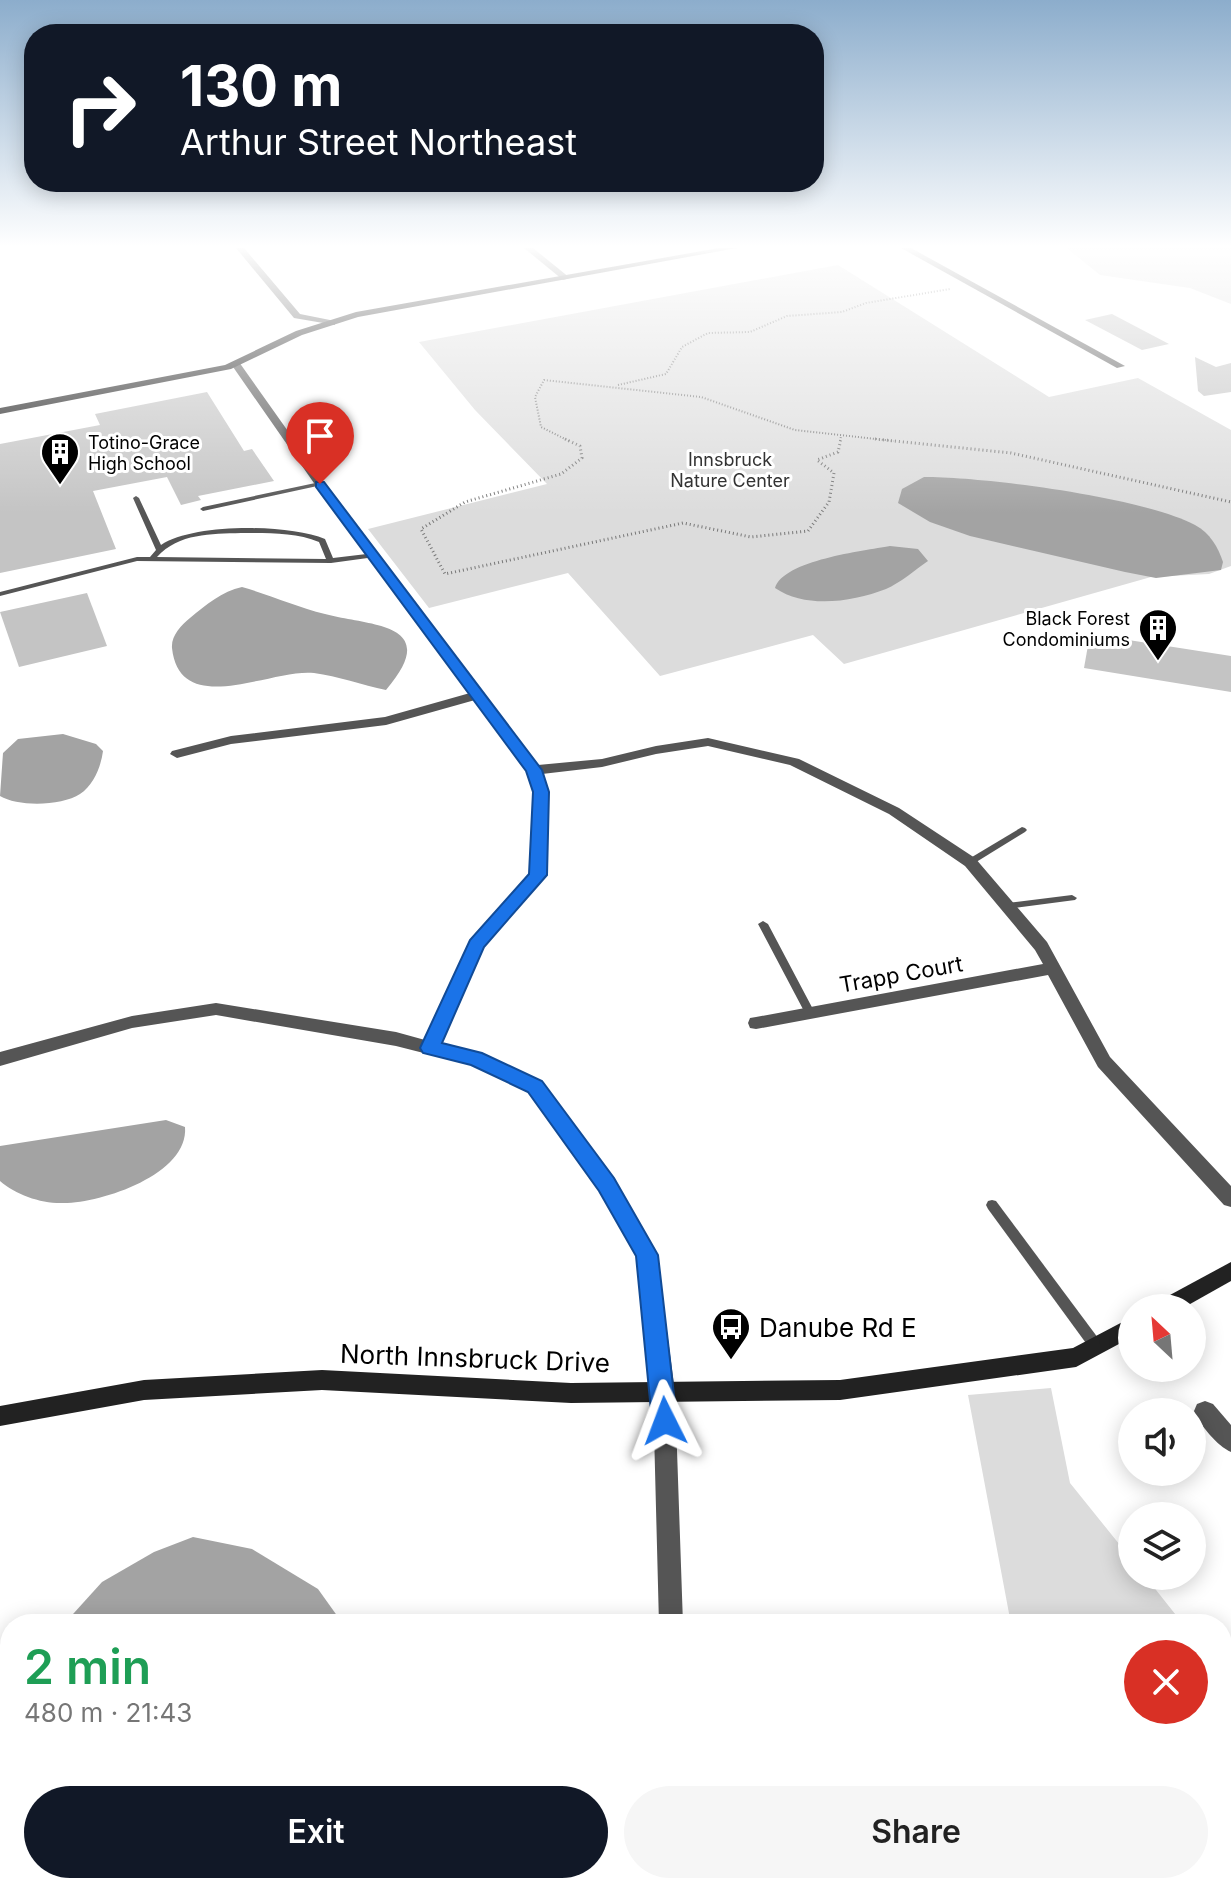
<!DOCTYPE html>
<html lang="en">
<head>
<meta charset="utf-8">
<style>
  :root { --surface:#fff; --page:#f6f6f6; --text:#222; --muted:#767676; --accent:#111827 }
  body { margin:0; font-family:Inter,sans-serif; background:var(--page); color:var(--text); height:100vh; display:flex; flex-direction:column; font-size:30px; white-space:nowrap }
  * { box-sizing:border-box; margin:0 }
  p { font-size:26px; color:var(--muted) }
  .icon { flex:none; width:44px; height:44px; fill:none; stroke:currentColor; stroke-width:2; stroke-linecap:round; stroke-linejoin:round }
  .map { position:relative; flex:1; overflow:hidden }
  .drawer { position:absolute; left:0px; top:1614px; width:1232px; height:280px; display:flex; flex-direction:column; background:var(--surface); border-radius:32px 32px 0 0; box-shadow:0 4px 20px #0003 }
  .drawer>* { flex:none }
  .banner { position:absolute; left:24px; top:24px; width:800px; height:168px; border-radius:32px; box-shadow:0 4px 20px #0003; background:#111827; color:#fff; overflow:hidden }
  .needle { width:52px; rotate:334deg }
  .controls { position:absolute; left:1118px; top:1294px; display:grid; gap:16px }
  .controls a { display:grid; place-items:center; width:88px; height:88px; border-radius:50%; background:var(--surface); box-shadow:0 4px 20px #0003; font-size:40px }
  .pin { position:absolute; display:grid; place-items:center; width:68px; height:68px; color:#fff; margin:-82px -34px; border-radius:50% 50% 50% 0; rotate:-45deg; box-shadow:0 0 8px #0007 }
  .pin .icon { rotate:45deg }
  .me { position:absolute; width:88px; margin:-44px; rotate:357deg; stroke-linejoin:round; filter:drop-shadow(0 0 6px #0008) }
  .turn { display:flex; align-items:center; gap:28px; height:168px; padding:0 24px; font-size:36px }
  .turn .icon { width:104px; height:104px; stroke-width:2.5 }
  .turn b { display:block; font-size:56px; line-height:68px }
  .round { display:grid; place-items:center; flex:none; width:84px; height:84px; border-radius:42px; background:var(--page) }
  .head { display:flex; align-items:center; justify-content:space-between; height:136px; padding:0 24px }
  h1 { font-size:48px; font-weight:600; line-height:60px; color:#1e9e55 }
  .action { display:flex; gap:16px; margin-top:auto; padding:16px 24px }
  .action a { flex:1; height:92px; border-radius:48px; background:var(--accent); color:#fff; font-size:32px; font-weight:600; line-height:92px; text-align:center }
  .action a+a { background:var(--page); color:var(--text) }
  .map>svg:first-child { display:block }
  .green { fill:#dcdcdc }
  .water { fill:#a3a3a3 }
  .building { fill:#c4c4c4 }
  .lines { fill:none; stroke-linecap:round; stroke-linejoin:round }
  .path-far1 { stroke:#777; stroke-width:2; stroke-dasharray:1 2; stroke-linecap:butt }
  .path { stroke:#777; stroke-width:3; stroke-dasharray:1 3; stroke-linecap:butt }
  .lane { fill:#555; fill-rule:evenodd }
  .street { fill:#555; fill-rule:evenodd }
  .secondary { fill:#222; fill-rule:evenodd }
  .route { fill:#1a73e8; stroke:#114b97; stroke-width:2 }
  .labels { text-anchor:middle; dominant-baseline:central; stroke-width:6; stroke-linejoin:round; paint-order:stroke }
  .far-poi-label { font-size:18px; fill:#000; stroke:#fff; text-anchor:start }
  .far-park-label { font-size:18px; fill:#333; stroke:#fff }
  .street-label { font-size:22px; fill:#000; stroke:#fff }
  .near-poi-label { font-size:26px; fill:#000; stroke:#fff; text-anchor:start }
  .near-street-label { font-size:26px; fill:#000; stroke:#fff }
</style>
</head>
<body>
<div class="map">
<svg width="1231" height="1894" viewBox="0 0 1231 1894">
  <rect width="100%" height="100%" fill="#fff"/>
  <g class="green">
    <polygon points="1067,248 1231,248 1231,304 1190,288 1100,275"/>
    <polygon points="838,265 1049,397 1138,378 1231,430 1231,566 1209,574 1151,577 844,664 813,635 660,676 568,573 429,608 368,529 547,484 475,410 419,342"/>
    <polygon points="1051,1388 1070,1483 1132,1560 1132,1576 1145,1576 1183,1624 1011,1624 968,1395"/>
    <polygon points="1222,1725 1231,1736 1231,1894 1051,1894 1052,1884 1222,1884"/>
  </g>
  <g class="water">
    <path d="M924,477C986,477 1142,497 1195,525C1210,533 1218,547 1223,562L1221,570L1156,578L1125,572L970,536L930,522L898,503L902,489Z"/>
    <path d="M890,546L918,549L928,561C915,570 900,583 886,589C852,602 806,609 775,588C784,560 863,551 890,546Z"/>
    <path d="M242,587C270,595 297,607 325,614C369,626 444,622 386,690C362,685 338,676 314,673C272,668 180,720 172,648C171,636 181,625 190,618C206,605 222,591 242,587Z"/>
    <path d="M63,734L96,744L103,751C101,766 94,785 80,794C62,806 18,807 0,796L3,753L18,739Z"/>
    <path d="M166,1120L185,1127C189,1174 102,1203 64,1203C42,1204 16,1195 0,1181V1146Z"/>
    <polygon points="193,1537 252,1549 318,1589 343,1624 64,1624 102,1582 154,1552"/>
    <polygon points="89,1884 273,1884 273,1885 268,1894 94,1894"/>
  </g>
  <g class="building">
    <polygon points="1112,314 1169,344 1142,350 1085,320"/>
    <polygon points="1195,357 1216,367 1231,363 1231,392 1204,396 1198,391"/>
    <polygon points="207,392 244,451 252,449 274,481 198,496 201,500 181,505 167,477 93,491 116,549 0,573 0,444 100,425 95,414"/>
    <polygon points="87,593 107,646 19,667 0,612"/>
    <polygon points="1090,634 1231,656 1231,692 1084,668"/>
  </g>
  <g class="lines">
    <g class="path-far1">
      <polyline points="618,385 666,374 682,347 708,333 750,332 787,316 842,312 866,303 950,289"/>
      <polyline points="569,441 541,427 535,397 544,380 701,397 795,430 894,441"/>
      <polyline points="840,441 841,436"/>
    </g>
    <g class="path">
      <polyline points="565,439 580,446 582,458 561,474 465,502 421,529 445,574 683,523 751,537 808,531 829,502 834,473 817,460 838,452 841,439"/>
      <polyline points="875,439 1011,453 1231,502"/>
    </g>
    <g class="lane">
      <polygon points="320,482 322,483 322,485 203,511 200,509 203,507"/>
      <path d="M136,496L139,498L161,545C194,523 288,524 325,539L333,558L375,553L379,555L375,557L331,563L137,561L0,596V592L137,557H150L156,550L133,498ZM241,533C267,533 295,532 319,542L326,559L157,557C179,533 211,534 241,533Z"/>
      <polygon points="1022,827 1025,828 1027,830 1025,832 973,864 967,864 965,862 967,860"/>
      <polygon points="1072,895 1077,898 1075,900 1007,909 1002,906 1007,903"/>
      <polygon points="763,921 768,924 815,1013 814,1016 806,1016 805,1013 758,924"/>
      <polygon points="992,1200 996,1201 1101,1342 1102,1346 1101,1350 1096,1352 1091,1350 988,1209 986,1205 988,1201"/>
    </g>
    <g class="street">
      <polygon points="236,248 244,248 300,314 335,321 335,325 294,318"/>
      <polygon points="524,248 533,248 570,278 563,280"/>
      <polygon points="901,248 911,248 1125,366 1117,368"/>
      <polygon points="236,361 239,362 324,482 538,765 602,759 656,746 708,738 799,759 899,808 975,858 1047,942 1110,1057 1231,1186 1231,1207 1224,1205 1098,1067 1048,975 756,1029 750,1028 748,1023 750,1018 756,1017 1043,964 1035,950 965,866 889,814 790,765 708,746 656,754 602,767 542,774 548,792 546,875 483,947 440,1044 481,1054 541,1082 613,1179 657,1255 675,1392 683,1624 659,1624 653,1392 637,1256 599,1191 529,1092 471,1065 396,1046 216,1015 132,1028 0,1066 0,1052 132,1016 216,1003 396,1032 425,1040 470,940 530,874 534,792 527,771 475,700 386,725 231,744 177,758 170,754 172,751 231,736 385,717 470,693 316,486 231,364"/>
      <path d="M1205,1401L1213,1404L1231,1425V1452C1217,1446 1200,1425 1194,1411L1197,1404Z"/>
      <rect x="666" y="1884" width="26" height="10"/>
    </g>
    <g class="secondary">
      <polygon points="719,248 737,248 358,317 302,335 231,369 0,414 0,408 225,365 296,331 356,312"/>
      <polygon points="1231,1262 1231,1281 1183,1308 1154,1308 1157,1302"/>
      <polygon points="1132,1317 1132,1337 1076,1367 840,1400 571,1403 322,1390 144,1400 0,1426 0,1406 144,1380 322,1370 571,1383 840,1380 1073,1348"/>
    </g>
  </g>
  <linearGradient id="sky" x2="0" y2="1"><stop stop-color="#8cadcc"/><stop offset="0.48" stop-color="#fff"/><stop offset="1" stop-color="#fff" stop-opacity="0"/></linearGradient>
  <rect width="1231" height="513" fill="url(#sky)"/>
  <polygon class="route" points="316,482 324,482 542,770 549,792 547,875 484,947 442,1043 482,1053 542,1081 614,1178 658,1255 677,1421 673,1429 665,1433 656,1429 652,1421 636,1256 599,1191 528,1092 471,1065 423,1053 420,1048 470,940 529,874 533,792 526,771 316,487"/>
  <defs>
    <symbol id="building-pin" viewBox="-11 -11 22 30"><path d="M0 17L-7.5 6A9.5 9.5 0 1 1 7.5 6Z" fill="#000" stroke="#fff"/><path d="M-4-6H4V6H1V3H-1V6H-4ZM-2.5-4.3h1.7v1.8h-1.7ZM.8-4.3h1.7v1.8H.8ZM-2.5-1h1.7V.8h-1.7ZM.8-1h1.7V.8H.8Z" fill="#fff"/></symbol>
    <symbol id="bus-pin" viewBox="-11 -11 22 30"><path d="M0 17L-7.5 6A9.5 9.5 0 1 1 7.5 6Z" fill="#000" stroke="#fff"/><path d="M-5-6H5V4H4V6H2V4H-2V6H-4V4H-5ZM-3.5-4V0h7V-4ZM-3.5 1.2v1.5H-2V1.2ZM2 1.2v1.5H3.5V1.2Z" fill="#fff"/></symbol>
  </defs>
  <g fill-rule="evenodd">
    <use href="#building-pin" x="38" y="430" width="44" height="60"/>
    <use href="#building-pin" x="1136" y="606" width="44" height="60"/>
    <use href="#bus-pin" x="709" y="1305" width="44" height="60"/>
  </g>
  <g class="labels">
    <g class="far-poi-label">
      <text x="88" y="442">Totino-Grace<tspan x="88" dy="21">High School</tspan></text>
      <text x="1130" y="618" text-anchor="end">Black Forest<tspan x="1130" dy="21">Condominiums</tspan></text>
    </g>
    <g class="far-park-label">
      <text x="730" y="459">Innsbruck<tspan x="730" dy="21">Nature Center</tspan></text>
    </g>
    <g class="street-label">
      <text transform="translate(901 974) rotate(-10)">Trapp Court</text>
    </g>
    <g class="near-poi-label">
      <text x="759" y="1327">Danube Rd E</text>
    </g>
    <g class="near-street-label">
      <text transform="translate(475 1358) rotate(2)">North Innsbruck Drive</text>
    </g>
  </g>
</svg>
<div class="controls">
<a><svg class="needle" viewBox="-14 -14 28 28"><path d="M0-13l5 13h-10z" fill="#e53935"/><path d="M0 13l5-13h-10z" fill="#767676"/></svg></a>
<a><svg class="icon" aria-label="sound" viewBox="0 0 24 24"><path d="M4 9h4l5-4v14l-5-4H4zM17 9q2 3 0 6"/></svg></a>
<a><svg class="icon" aria-label="layers" viewBox="0 0 24 24"><path d="M12 4l9 5-9 5-9-5zM3 14l9 5 9-5"/></svg></a>
</div>
<div class="pin" style="left:320px;top:484px;background:#d93025"><svg class="icon" aria-label="arrive" viewBox="0 0 24 24"><path d="M6 21V4h12l-3 4 3 4H6"/></svg></div>
<svg class="me" style="left:665px;top:1421px" viewBox="-20 -20 40 40"><path d="M0-17L14 15 0 8-14 15z" fill="#1a73e8" stroke="#fff" stroke-width="4"/></svg>
<div class="banner">
<div class="turn"><svg class="icon" aria-label="right" viewBox="0 0 24 24"><path d="M7 20v-9h11M14 6l5 5-5 5"/></svg><div><b>130 m</b>Arthur Street Northeast</div></div>
</div>
<section class="drawer">
<div class="head"><div><h1>2 min</h1><p>480 m · 21:43</p></div><a class="round" style="background:#d93025;color:#fff"><svg class="icon" aria-label="close" viewBox="0 0 24 24"><path d="M6 6l12 12M18 6L6 18"/></svg></a></div>
<div class="action"><a>Exit</a><a>Share</a></div>
</section>
</div>
</body>
</html>
